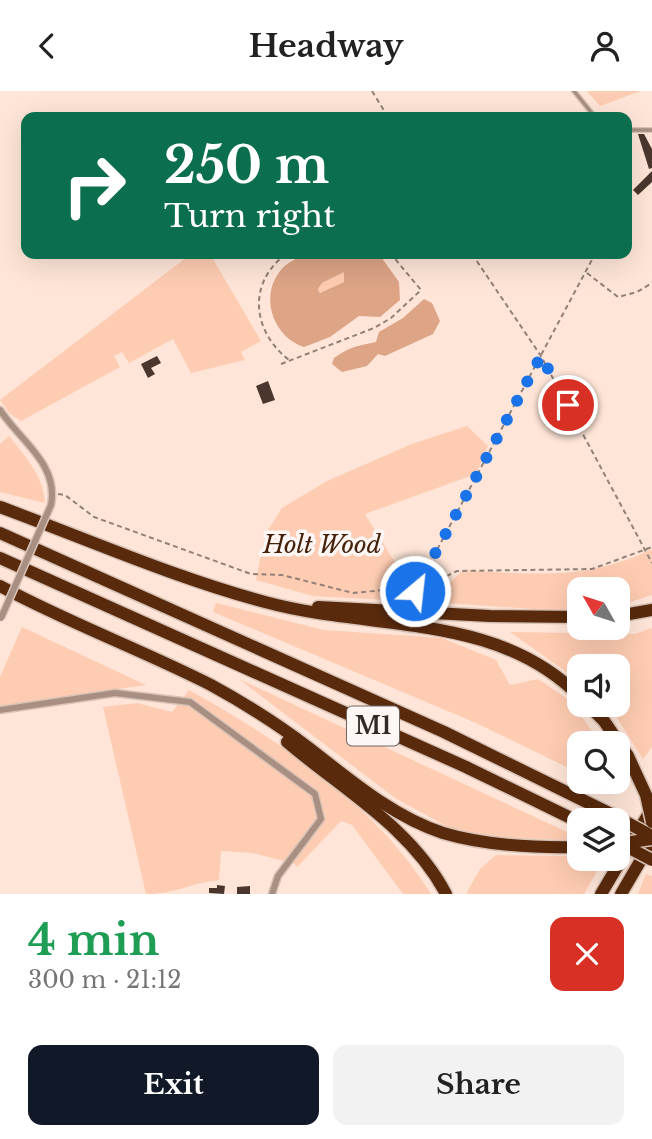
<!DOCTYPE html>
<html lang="en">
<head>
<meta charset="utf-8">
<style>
  :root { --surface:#fff; --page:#f2f2f2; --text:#222; --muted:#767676; --accent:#111827 }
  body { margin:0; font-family:"Libre Baskerville",serif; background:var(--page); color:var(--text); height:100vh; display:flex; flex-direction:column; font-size:26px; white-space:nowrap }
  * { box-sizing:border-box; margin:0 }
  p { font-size:23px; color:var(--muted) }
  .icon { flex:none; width:38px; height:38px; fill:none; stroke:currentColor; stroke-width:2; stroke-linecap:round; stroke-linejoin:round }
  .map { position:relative; height:803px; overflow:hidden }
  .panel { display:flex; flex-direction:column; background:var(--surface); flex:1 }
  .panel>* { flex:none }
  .top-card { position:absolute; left:21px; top:21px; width:611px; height:147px; border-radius:14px; box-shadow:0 7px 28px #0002; background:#0b6e4f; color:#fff; overflow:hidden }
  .needle { width:46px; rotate:309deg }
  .fabs { position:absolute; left:567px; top:486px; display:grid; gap:14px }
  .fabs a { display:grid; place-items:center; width:63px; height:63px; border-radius:14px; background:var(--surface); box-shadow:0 7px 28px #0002; font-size:35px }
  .pin { position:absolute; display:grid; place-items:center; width:60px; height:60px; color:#fff; margin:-30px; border:4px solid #fff; border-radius:50%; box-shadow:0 2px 7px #0007 }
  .me { position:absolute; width:77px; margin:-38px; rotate:28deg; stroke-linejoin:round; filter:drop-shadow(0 0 5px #0008) }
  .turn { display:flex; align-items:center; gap:24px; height:147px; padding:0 28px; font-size:32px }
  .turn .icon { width:91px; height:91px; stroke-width:2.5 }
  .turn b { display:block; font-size:49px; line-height:60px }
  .round { display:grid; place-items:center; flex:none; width:74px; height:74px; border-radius:14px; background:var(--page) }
  .overview { display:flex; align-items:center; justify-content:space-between; height:119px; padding:0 28px }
  h1 { font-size:42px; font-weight:700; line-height:52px; color:#1e9e55 }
  .primary-button { display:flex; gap:14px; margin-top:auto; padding:14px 28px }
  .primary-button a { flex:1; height:80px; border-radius:14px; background:var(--accent); color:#fff; font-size:28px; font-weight:700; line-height:80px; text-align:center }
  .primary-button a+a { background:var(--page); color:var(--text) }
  header { display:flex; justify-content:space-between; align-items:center; height:91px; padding:0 28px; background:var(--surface); font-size:32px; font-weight:700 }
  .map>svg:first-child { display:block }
  .green { fill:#feccb2 }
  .water { fill:#dda486; fill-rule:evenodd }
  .building { fill:#4a362c }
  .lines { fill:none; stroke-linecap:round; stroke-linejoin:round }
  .service-casing { stroke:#d9c3b7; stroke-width:6 }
  .minor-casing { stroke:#d9c3b7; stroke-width:9 }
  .motorway-casing { stroke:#d9c3b7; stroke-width:15 }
  .path { stroke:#918178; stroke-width:2; stroke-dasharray:5 3.5; stroke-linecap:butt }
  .service { stroke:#a88f82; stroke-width:3.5 }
  .minor { stroke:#a88f82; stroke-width:6 }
  .motorway { stroke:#592a0c; stroke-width:12 }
  .minor-bridge-casing { stroke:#d9c3b7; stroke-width:9; stroke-linecap:butt }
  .motorway-bridge-casing { stroke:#d9c3b7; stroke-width:15; stroke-linecap:butt }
  .minor-bridge { stroke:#a88f82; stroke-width:6 }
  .motorway-bridge { stroke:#592a0c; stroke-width:12 }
  .route { stroke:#1a73e8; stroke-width:12; stroke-dasharray:0 21.6 }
  .labels { text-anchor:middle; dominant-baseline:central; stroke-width:7; stroke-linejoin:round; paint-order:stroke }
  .shield { fill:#fcf6f4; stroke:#6f6662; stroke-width:2 }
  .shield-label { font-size:23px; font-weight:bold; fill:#322924 }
  .park-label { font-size:24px; font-style:italic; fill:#46210a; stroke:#fcf6f4 }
</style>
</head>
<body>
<header><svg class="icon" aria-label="back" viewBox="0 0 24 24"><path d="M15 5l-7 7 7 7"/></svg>Headway<svg class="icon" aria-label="person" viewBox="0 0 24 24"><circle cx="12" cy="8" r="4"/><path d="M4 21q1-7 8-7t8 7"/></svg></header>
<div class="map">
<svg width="652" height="803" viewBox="0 0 652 803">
  <rect width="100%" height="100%" fill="#fee5d7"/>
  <g class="green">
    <polygon points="587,0 641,0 600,15"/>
    <polygon points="191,163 210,163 261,250 241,261 245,269 191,282 173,248 129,272 122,261 114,265 120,276 21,330 10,323 0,309"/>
    <polygon points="344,181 344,191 321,202 318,198 322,192"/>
    <polygon points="467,335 488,355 476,383 365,423 410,496 403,510 313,505 256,489 265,444 282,417 327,390 412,353"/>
    <path d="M9,345C25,365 44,386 45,412L0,401V353Z"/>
    <path d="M652,458V504L618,515V499H579V521H577L430,511L463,479C533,483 587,490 652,458Z"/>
    <polygon points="216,512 324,539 442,547 496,569 510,594 538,588 569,609 602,653 579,653 579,682 476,632 213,521"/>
    <polygon points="22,536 146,594 0,615 0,586"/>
    <polygon points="652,537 652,656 643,668 609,614 618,614 618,576 579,576 579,590 510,541 635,543"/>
    <polygon points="239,588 569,742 570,749 488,746 450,737 395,707"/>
    <path d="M189,599C278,648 378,716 431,803H403L352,734L341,730L297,776L288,765L284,770L253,762L221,760L219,789C190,792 176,803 146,803L103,616L137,612L172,621Z"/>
    <polygon points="496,764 579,765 579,768 604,768 584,803 466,803 480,778"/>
    <polygon points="646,783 652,785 652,803 638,803"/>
  </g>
  <g class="water">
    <path d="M305,163H379L399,191L400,209L380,226L359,225L330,246L304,256C275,247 260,209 278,183C284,173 295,168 305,163ZM344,181V191L320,202L318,198L322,192Z"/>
    <path d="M424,208L432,212L440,230L433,243L385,265L378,263L367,275L342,281L332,273L334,267C351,255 358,255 376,251L379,241L403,227Z"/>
  </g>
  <g class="building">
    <polygon points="638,43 644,43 652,58 652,77 649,78"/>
    <polygon points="652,80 652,91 638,104 633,99"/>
    <polygon points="157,265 161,272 151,277 155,283 148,287 141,273"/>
    <polygon points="268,290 275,309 263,313 256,295"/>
    <polygon points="217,794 225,795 224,803 209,802 209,797 217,797"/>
    <polygon points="250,795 250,803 237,803 237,796"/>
  </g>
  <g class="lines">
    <defs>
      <g id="service">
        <polyline points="574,0 595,26"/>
        <polyline points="626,39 652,39"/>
      </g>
      <g id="minor">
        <path d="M0,319C20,350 59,373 51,414"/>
        <polyline points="0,619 115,602 190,611 315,703 321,728 278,785 272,803"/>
      </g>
      <g id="motorway">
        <path d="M0,416C87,448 175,487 265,511C371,540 496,521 579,605"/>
        <polyline points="0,442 444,641 611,723"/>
        <polyline points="0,467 466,676 579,731"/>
        <path d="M0,495C69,532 142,559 211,594C244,612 279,634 309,657C349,688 393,726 443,742C487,755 534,757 579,756"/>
        <polyline points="318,516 490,525 579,526"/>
        <polyline points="618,525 652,519"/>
        <polyline points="588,614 604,630 628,665"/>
        <path d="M287,651C342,698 412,737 446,803"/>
        <polyline points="601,803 652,717"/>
        <polyline points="621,803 652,750"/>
      </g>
    </defs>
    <use href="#service" class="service-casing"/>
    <use href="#minor" class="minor-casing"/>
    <use href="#motorway" class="motorway-casing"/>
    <g class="path">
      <polyline points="372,0 388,26"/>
      <path d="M286,163C247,192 252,240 289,269"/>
      <polyline points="472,163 541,265 652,472"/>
      <polyline points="587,182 618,206 637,201 652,192"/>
      <polyline points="281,273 374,237 391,227 421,199 391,163"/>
      <polyline points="58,403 65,404 94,426 251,483 282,484 353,502 394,498 403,502 415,500 595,163"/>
      <polyline points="416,500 457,480 592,478 652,456"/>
    </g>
    <use href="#service" class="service"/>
    <use href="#minor" class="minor"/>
    <use href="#motorway" class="motorway"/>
    <defs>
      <polyline id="minor-bridge" points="1,527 51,414"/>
      <g id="motorway-bridge">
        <polyline points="628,665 646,704 652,731"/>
        <polyline points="611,723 652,745"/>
        <polyline points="618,751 652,769"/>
        <polyline points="618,753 652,748"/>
      </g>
    </defs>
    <use href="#minor-bridge" class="minor-bridge-casing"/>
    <use href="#motorway-bridge" class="motorway-bridge-casing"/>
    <use href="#minor-bridge" class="minor-bridge"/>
    <use href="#motorway-bridge" class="motorway-bridge"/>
  </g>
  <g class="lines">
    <polyline class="route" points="415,500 541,265 568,314"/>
  </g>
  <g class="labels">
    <rect class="shield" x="347" y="615.5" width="52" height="39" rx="5"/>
    <g class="shield-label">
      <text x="373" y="635">M1</text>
    </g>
    <g class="park-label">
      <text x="322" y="453">Holt Wood</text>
    </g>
  </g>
</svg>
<div class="fabs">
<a><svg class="needle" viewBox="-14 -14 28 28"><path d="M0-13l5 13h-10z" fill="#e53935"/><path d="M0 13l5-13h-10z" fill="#767676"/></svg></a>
<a><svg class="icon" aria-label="sound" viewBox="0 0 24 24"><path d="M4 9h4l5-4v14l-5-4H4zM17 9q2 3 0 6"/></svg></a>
<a><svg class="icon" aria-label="search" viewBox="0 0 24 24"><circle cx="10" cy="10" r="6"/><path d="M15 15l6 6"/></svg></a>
<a><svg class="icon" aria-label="layers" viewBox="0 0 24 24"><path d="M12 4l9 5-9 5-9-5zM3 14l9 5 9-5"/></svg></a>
</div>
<div class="pin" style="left:568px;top:314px;background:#d93025"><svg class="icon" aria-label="arrive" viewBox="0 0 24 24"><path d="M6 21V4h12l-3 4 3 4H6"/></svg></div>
<svg class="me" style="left:415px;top:500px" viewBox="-20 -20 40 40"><circle r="17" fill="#1a73e8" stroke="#fff" stroke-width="3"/><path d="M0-11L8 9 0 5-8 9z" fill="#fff"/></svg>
<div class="top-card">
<div class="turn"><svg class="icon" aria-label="right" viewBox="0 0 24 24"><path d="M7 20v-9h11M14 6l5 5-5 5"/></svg><div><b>250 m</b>Turn right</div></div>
</div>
</div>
<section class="panel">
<div class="overview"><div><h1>4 min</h1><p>300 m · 21:12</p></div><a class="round" style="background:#d93025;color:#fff"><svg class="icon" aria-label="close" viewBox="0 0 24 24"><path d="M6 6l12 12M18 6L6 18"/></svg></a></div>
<div class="primary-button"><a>Exit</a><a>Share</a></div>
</section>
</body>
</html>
